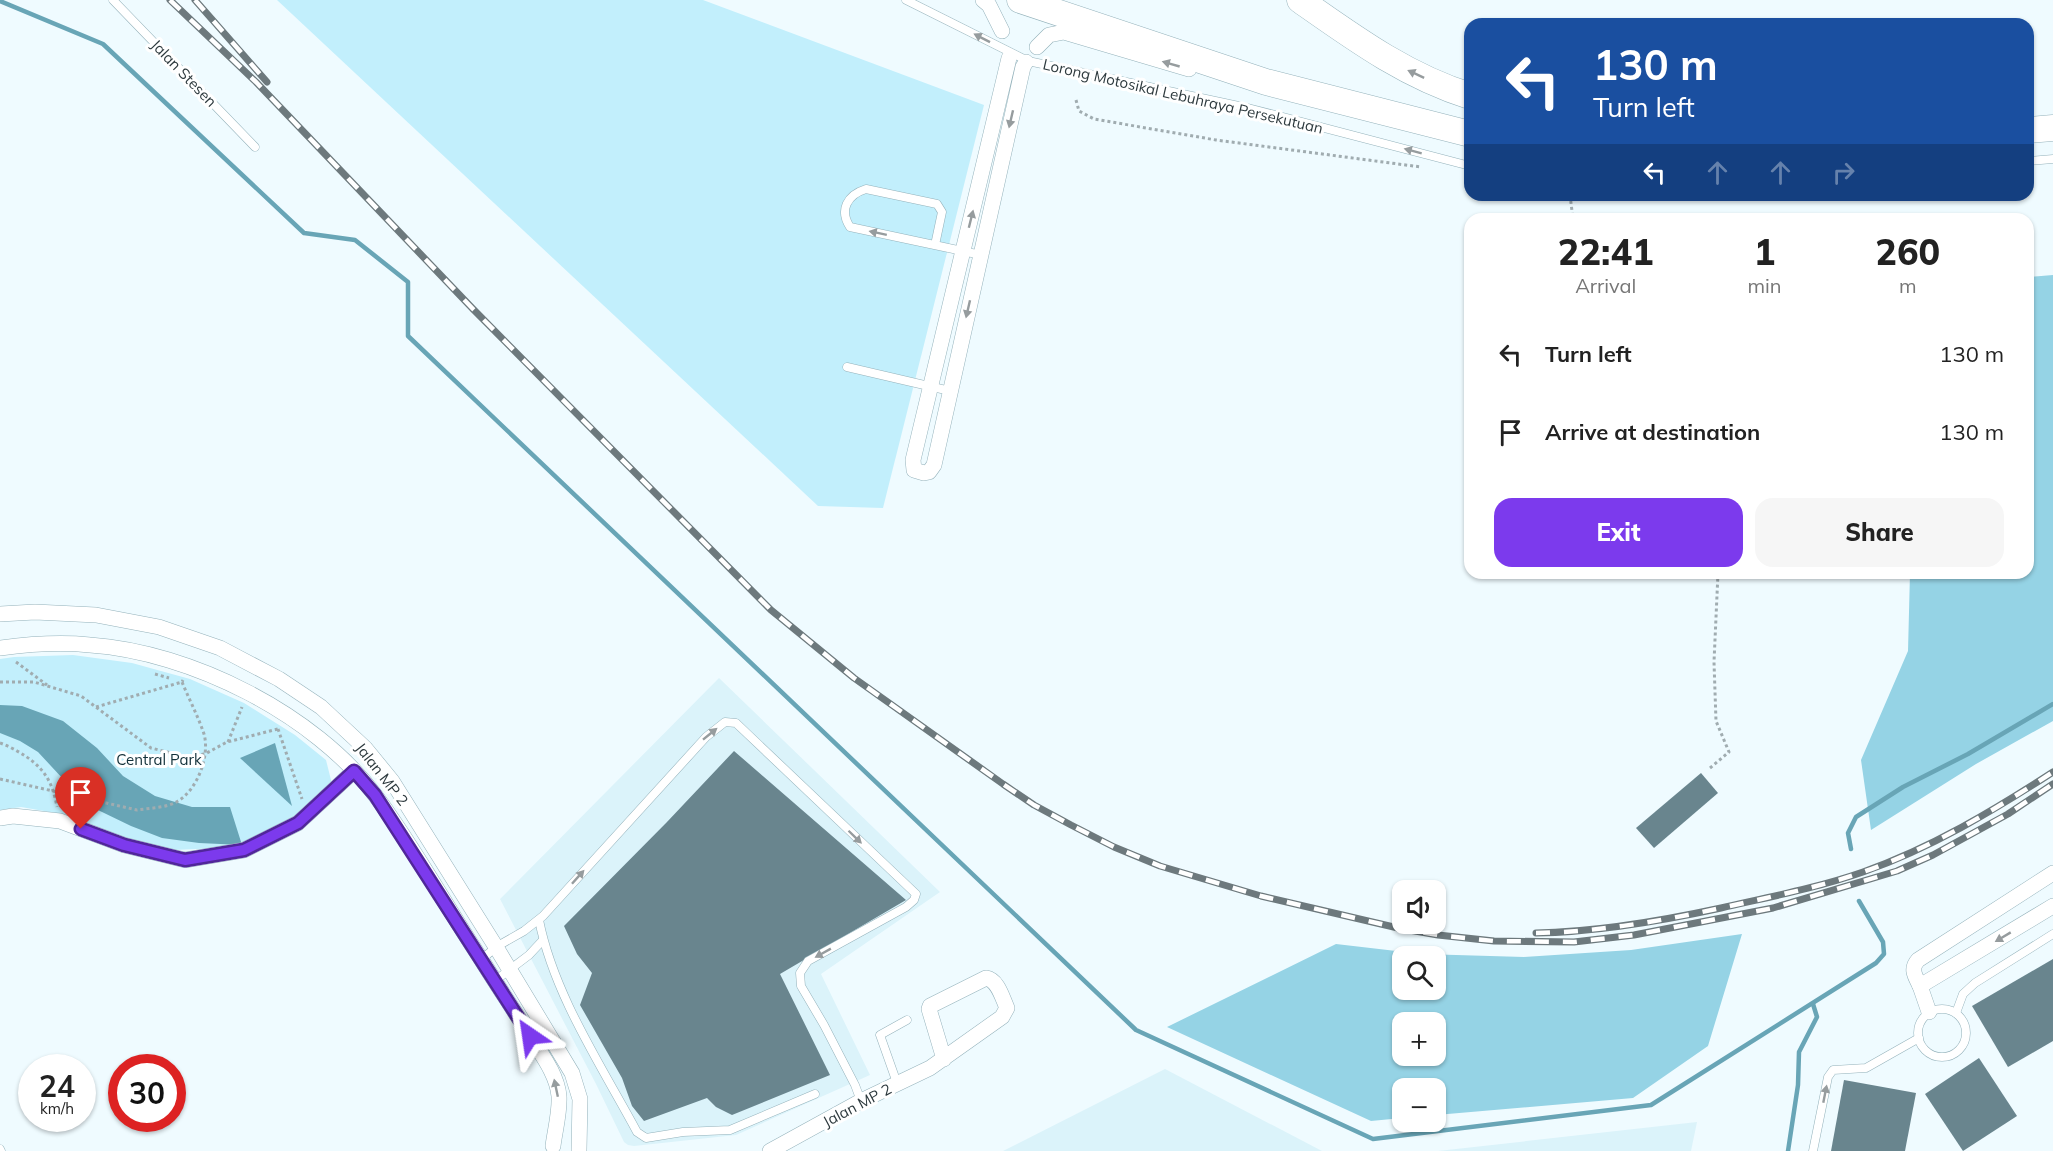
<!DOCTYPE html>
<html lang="en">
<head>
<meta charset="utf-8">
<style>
  :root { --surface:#fff; --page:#f6f6f6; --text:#222; --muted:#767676; --accent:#7c3aed }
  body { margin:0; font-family:Mulish,sans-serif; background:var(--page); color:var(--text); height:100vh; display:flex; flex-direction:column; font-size:22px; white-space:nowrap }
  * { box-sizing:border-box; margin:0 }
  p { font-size:20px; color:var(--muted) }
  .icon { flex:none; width:33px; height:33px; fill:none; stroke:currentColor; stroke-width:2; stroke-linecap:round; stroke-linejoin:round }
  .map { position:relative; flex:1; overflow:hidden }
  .panel { position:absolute; left:1464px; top:213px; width:570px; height:366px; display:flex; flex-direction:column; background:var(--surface); border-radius:18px; box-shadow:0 2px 4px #0004 }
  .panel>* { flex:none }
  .banner { position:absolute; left:1464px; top:18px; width:570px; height:183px; border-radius:18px; box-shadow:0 2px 4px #0004; background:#1a4fa0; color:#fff; overflow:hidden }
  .buttons { position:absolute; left:1392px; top:880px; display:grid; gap:12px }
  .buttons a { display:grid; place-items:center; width:54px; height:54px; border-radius:12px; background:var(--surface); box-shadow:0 2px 4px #0004; font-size:30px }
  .speed { position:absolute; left:18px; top:1054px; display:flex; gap:12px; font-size:30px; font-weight:700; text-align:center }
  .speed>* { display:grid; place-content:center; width:78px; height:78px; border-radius:50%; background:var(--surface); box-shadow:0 2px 4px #0004; line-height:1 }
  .speed small { font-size:15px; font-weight:400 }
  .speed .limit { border:9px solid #d22; background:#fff; color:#111 }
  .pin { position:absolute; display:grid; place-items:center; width:51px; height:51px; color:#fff; margin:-62px -26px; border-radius:50% 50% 50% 0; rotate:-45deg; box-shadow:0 0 6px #0007 }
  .pin .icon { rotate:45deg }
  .me { position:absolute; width:66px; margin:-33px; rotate:328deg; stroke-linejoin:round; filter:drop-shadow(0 0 4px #0008) }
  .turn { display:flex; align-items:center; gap:21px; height:126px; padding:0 30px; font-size:27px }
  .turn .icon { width:78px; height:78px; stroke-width:2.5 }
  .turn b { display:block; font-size:42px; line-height:51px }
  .lanes { display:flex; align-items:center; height:57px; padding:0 30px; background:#0003; justify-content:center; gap:30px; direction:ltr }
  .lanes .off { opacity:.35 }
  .eta { display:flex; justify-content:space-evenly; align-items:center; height:102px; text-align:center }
  .eta b { font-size:36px; font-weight:800; line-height:42px }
  .primary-button { display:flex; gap:12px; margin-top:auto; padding:12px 30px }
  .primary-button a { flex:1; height:69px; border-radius:18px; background:var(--accent); color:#fff; font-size:24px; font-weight:800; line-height:69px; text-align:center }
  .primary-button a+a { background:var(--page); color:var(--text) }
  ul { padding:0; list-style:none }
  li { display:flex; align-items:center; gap:18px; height:78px; padding:0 30px }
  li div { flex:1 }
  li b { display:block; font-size:22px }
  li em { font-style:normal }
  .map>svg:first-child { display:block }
  .built { fill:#dbf3fa }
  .green { fill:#c2effc }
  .forest { fill:#95d3e5; fill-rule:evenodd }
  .water { fill:#68a5b6 }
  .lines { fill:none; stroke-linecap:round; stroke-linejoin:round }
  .stream { stroke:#68a5b6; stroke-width:4.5 }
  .building { fill:#69858e }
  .service-casing { stroke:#94b2bb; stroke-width:9 }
  .minor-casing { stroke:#94b2bb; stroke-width:16 }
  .trunk-casing { stroke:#94b2bb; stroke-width:27 }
  .path { stroke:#a0acb0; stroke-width:3; stroke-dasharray:3 3; stroke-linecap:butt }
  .service { stroke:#fff; stroke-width:8 }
  .minor { stroke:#fff; stroke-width:15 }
  .trunk { stroke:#fff; stroke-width:26 }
  .rail-casing { stroke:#6d797d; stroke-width:7 }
  .rail { stroke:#fff; stroke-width:4.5; stroke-dasharray:14; stroke-linecap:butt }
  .oneway { fill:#969c9e }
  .route-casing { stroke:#51269a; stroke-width:15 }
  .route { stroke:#7c3aed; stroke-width:10 }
  .labels { text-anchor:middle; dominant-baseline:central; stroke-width:6; stroke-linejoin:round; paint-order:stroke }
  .street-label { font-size:15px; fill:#2d393d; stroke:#fff }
  .park-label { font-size:15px; fill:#13313a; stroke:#fff }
</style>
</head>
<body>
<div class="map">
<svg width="2053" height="1151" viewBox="0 0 2053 1151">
  <rect width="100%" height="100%" fill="#effbff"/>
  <g class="built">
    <polygon points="719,678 940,892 821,974 870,1075 736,1135 634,1146 628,1145 624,1142 596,1084 500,899"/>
    <polygon points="1165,1069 1322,1151 1003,1151"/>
    <polygon points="1697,1122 1691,1151 1438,1151"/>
  </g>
  <g class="green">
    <polygon points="277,0 703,0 984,105 883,508 818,506"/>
    <polygon points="73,655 132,663 190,679 244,703 295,735 326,760 332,784 280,828 241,847 174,850 127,839 67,815 21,807 0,810 0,659 14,657"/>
  </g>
  <g class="forest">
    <polygon points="2053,275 2053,721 1976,764 1871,830 1861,760 1908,651 1910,573 2028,573 2028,277"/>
    <path d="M1742,934L1708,1046L1633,1098L1436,1115V1089H1402V1118L1371,1121L1167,1027L1336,944L1422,954L1524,957L1631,950ZM1402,957H1436V990H1402ZM1402,1023H1436V1056H1402Z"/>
  </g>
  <g class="water">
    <polygon points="0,705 22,706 63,721 97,748 123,776 155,796 192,807 230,807 242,845 199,843 162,838 131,826 71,797 64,780 38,752 20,741 0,733"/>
    <polygon points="275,743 292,806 240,758"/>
  </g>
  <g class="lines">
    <g class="stream">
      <polyline points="0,1 103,44 304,233 355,240 408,282 408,336 1136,1030 1373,1139 1651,1105 1876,963 1884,954 1883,942 1859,901"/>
      <polyline points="1851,849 1848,833 1856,817 1903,787 1968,754 2053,704"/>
      <polyline points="1788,1151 1798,1085 1799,1052 1817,1017 1813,1004"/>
    </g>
  </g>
  <g class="building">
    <polygon points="734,751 906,900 780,974 830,1075 732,1115 716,1107 707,1098 644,1121 632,1106 622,1078 580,1005 592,973 577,954 564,926 667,822"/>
    <polygon points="1701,773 1718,793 1654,848 1636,828"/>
    <polygon points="2053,959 2053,1041 2008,1067 1972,1006"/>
    <polygon points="1979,1058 2017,1116 1963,1151 1925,1094"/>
    <polygon points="1844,1080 1916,1093 1905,1151 1831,1151"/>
  </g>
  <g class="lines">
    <defs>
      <g id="service">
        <polyline points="113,0 255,147"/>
        <polyline points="906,0 1028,61 1248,108 1470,166"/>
        <polyline points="2028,161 2053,159"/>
        <path d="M935,245L942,212L937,204L866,189C847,195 839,210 850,227L981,255"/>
        <polyline points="847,367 950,391"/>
        <path d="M539,920C554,995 601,1065 637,1132L646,1138L683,1132L730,1130L815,1094"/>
        <polyline points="481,960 496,947 524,931 543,916 706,737 725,722 736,723 916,894 914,900 906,907 808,961 800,973 801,986 824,1025 855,1085 861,1101"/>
        <polyline points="496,980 529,955 543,940"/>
        <circle cx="1942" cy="1033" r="24"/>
        <polyline points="1956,1013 1963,994 1975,983 2053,934"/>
        <polyline points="897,1083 880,1035 907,1020"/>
        <polyline points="0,1149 1,1151"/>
        <polyline points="1813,1151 1828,1077 1833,1070 1866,1068 1919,1038"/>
      </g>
      <g id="minor">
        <polyline points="983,0 989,5 1002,31"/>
        <polyline points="1037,47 1049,35 1064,32 1189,69"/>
        <polyline points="1009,58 913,460 914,470 924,473 929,472 934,465 1023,67 1026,62"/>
        <polyline points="0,614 35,612 96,615 159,627 220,648 279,679 321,707 365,748 392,781 496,947 572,1073 580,1099 579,1150"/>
        <path d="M0,648C30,644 60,642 90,645C191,652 314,714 375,795C414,847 445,905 481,959C497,985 514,1010 530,1036C541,1054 557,1074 559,1096C560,1112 555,1130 553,1146"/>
        <polyline points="0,818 13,816 60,821 124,845 185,860 244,850 298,823 354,771"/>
        <path d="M2053,873L1918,960C1910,969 1915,976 1920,986L2053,906"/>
        <polyline points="1920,986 1929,1012"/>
        <path d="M770,1151L861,1101L930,1068L1002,1017L1007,1008C1002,997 998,980 986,978L930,1006L929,1009L944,1059"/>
      </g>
      <g id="trunk">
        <polyline points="1020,0 1266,82 1470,134"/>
        <path d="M1300,0C1354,38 1406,76 1470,96"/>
        <polyline points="2028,130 2053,128"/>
      </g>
    </defs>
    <use href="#service" class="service-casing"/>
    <use href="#minor" class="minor-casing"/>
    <use href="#trunk" class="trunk-casing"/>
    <g class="path">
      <polyline points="1076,100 1079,111 1094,119 1216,140 1421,167"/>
      <polyline points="1570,195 1573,219"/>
      <polyline points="16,662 47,685"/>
      <polyline points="155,674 169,678"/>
      <polyline points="0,682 34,682 81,696 151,748 187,757 205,754 227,742 278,729"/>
      <polyline points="96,707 182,682 183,680"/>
      <polyline points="278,729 302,799"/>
      <polyline points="228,742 242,707"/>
      <path d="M0,743C6,745 12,748 17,751C42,765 52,779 57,807"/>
      <polyline points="1710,768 1729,752 1716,721 1714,662 1718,573"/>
      <path d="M0,779L137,810C150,808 167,808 178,801C198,789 210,755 204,734C198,716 189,699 182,682"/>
    </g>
    <use href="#service" class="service"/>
    <use href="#minor" class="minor"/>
    <use href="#trunk" class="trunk"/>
    <defs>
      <g id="rail">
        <polyline points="170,0 256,82 473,309 771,610 854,678 1003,784 1034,805 1071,825 1114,847 1160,866 1261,896 1398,928 1438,935 1494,941 1574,942 1634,935 1773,908 1897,871 1933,855 2008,814 2053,784"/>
        <polyline points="195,0 267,82"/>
        <path d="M1536,933C1598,932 1661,921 1721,908C1769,897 1817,888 1863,872C1931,848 1993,811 2053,772"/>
      </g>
    </defs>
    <use href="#rail" class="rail-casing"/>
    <use href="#rail" class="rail"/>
  </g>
  <defs><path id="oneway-solid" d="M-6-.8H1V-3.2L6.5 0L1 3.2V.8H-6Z" transform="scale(1.5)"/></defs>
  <g class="oneway">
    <use href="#oneway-solid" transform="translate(982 38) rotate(-153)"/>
    <use href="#oneway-solid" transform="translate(1171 64) rotate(-164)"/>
    <use href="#oneway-solid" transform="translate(1416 74) rotate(-155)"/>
    <use href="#oneway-solid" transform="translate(1011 119) rotate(103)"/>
    <use href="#oneway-solid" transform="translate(1413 151) rotate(-165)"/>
    <use href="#oneway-solid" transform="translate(971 219) rotate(-76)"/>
    <use href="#oneway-solid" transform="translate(878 233) rotate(-168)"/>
    <use href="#oneway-solid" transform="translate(968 309) rotate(103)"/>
    <use href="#oneway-solid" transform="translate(710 734) rotate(-39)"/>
    <use href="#oneway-solid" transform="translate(855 837) rotate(44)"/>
    <use href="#oneway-solid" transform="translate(578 877) rotate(-48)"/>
    <use href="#oneway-solid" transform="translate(2003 937) rotate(149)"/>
    <use href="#oneway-solid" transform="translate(823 953) rotate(151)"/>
    <use href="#oneway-solid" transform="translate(556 1088) rotate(-102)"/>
    <use href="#oneway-solid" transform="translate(1825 1094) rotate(-79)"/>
  </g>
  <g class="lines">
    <defs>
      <polyline id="route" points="81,829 124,845 185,860 244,850 298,823 354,771 375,795 530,1036"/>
    </defs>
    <use href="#route" class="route-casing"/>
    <use href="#route" class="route"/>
  </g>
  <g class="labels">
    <g class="street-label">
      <text transform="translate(184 73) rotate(46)">Jalan Stesen</text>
      <text transform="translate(1183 96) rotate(13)">Lorong Motosikal Lebuhraya Persekutuan</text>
      <text transform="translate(382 774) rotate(52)">Jalan MP 2</text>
      <text transform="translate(857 1105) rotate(-28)">Jalan MP 2</text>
    </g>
    <g class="park-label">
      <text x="159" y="759">Central Park</text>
    </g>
  </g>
</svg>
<div class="buttons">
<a><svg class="icon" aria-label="sound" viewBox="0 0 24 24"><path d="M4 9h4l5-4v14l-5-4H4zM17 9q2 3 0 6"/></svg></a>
<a><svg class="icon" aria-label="search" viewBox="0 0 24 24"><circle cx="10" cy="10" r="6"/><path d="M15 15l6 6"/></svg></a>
<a>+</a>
<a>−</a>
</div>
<div class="speed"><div>24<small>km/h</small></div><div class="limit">30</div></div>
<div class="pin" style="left:81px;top:829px;background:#d93025"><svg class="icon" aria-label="arrive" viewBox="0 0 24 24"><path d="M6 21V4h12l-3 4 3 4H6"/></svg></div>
<svg class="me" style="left:530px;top:1036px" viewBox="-20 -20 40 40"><path d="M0-17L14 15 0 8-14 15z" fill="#7c3aed" stroke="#fff" stroke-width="4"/></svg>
<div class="banner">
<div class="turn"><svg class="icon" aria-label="left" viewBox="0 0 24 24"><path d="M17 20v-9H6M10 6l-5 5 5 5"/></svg><div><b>130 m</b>Turn left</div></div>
<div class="lanes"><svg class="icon" aria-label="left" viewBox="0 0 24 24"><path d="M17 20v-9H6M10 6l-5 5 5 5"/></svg><svg class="icon off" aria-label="ahead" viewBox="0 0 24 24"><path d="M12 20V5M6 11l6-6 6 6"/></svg><svg class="icon off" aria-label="ahead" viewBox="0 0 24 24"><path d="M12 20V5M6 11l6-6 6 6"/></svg><svg class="icon off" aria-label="right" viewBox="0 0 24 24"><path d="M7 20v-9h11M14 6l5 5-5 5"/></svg></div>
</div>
<section class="panel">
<div class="eta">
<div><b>22:41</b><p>Arrival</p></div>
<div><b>1</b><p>min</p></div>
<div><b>260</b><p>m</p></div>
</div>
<ul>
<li><svg class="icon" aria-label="left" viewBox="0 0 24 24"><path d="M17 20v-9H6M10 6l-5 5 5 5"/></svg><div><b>Turn left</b></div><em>130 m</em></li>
<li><svg class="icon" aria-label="arrive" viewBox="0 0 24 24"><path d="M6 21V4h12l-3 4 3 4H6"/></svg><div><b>Arrive at destination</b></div><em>130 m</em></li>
</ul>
<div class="primary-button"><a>Exit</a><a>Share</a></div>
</section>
</div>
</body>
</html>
